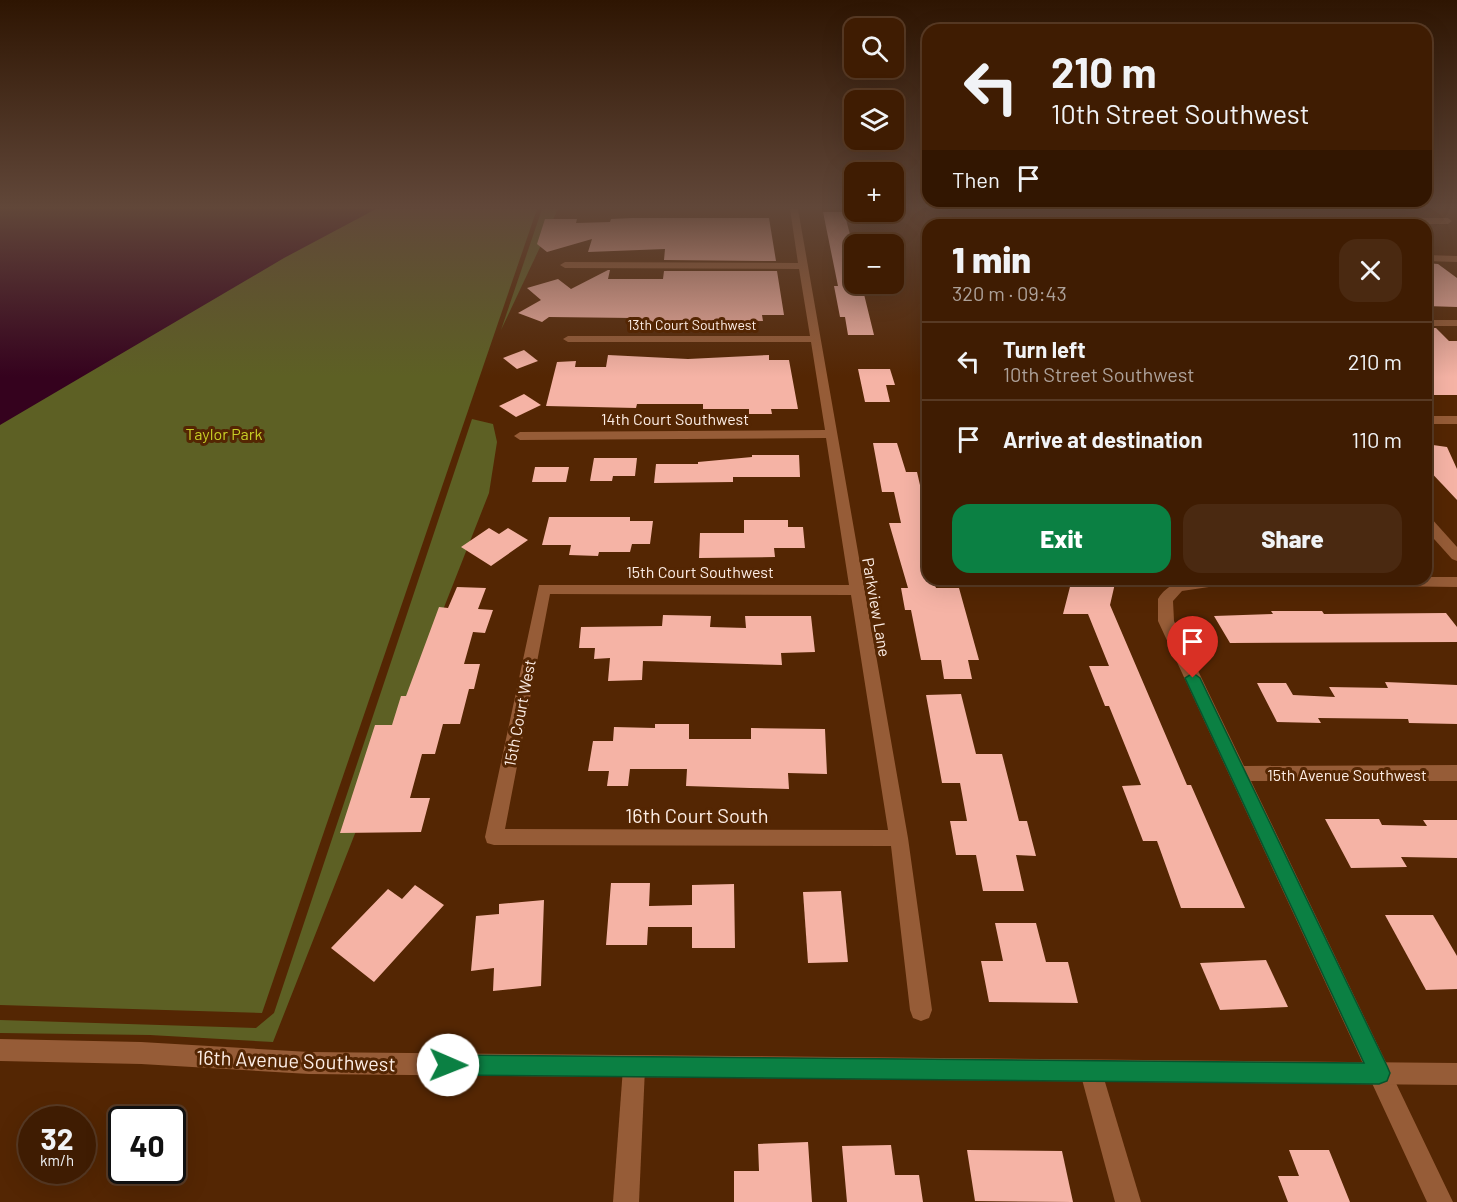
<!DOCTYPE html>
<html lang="en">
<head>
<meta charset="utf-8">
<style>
  :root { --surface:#3f1c02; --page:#4a2911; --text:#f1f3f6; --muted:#ada199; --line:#583a24; --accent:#0b8043 }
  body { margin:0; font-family:Barlow,sans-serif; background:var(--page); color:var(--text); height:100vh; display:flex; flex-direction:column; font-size:22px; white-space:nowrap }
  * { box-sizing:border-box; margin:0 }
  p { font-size:20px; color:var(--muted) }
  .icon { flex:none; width:33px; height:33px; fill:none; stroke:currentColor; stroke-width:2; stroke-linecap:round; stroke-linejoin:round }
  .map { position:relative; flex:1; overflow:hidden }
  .details { position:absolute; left:922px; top:219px; width:510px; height:366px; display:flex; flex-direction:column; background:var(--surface); border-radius:18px; box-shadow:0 6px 24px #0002,0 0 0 2px var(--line) }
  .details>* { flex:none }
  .banner { position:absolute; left:922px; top:24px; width:510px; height:183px; border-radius:18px; box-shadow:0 6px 24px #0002,0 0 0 2px var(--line); background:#3f1c02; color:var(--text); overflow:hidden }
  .controls { position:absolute; left:844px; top:18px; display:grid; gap:12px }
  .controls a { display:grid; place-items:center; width:60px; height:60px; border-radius:12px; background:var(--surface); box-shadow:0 6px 24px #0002,0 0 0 2px var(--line); font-size:30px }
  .speed { position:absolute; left:18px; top:1106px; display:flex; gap:12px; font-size:30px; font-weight:700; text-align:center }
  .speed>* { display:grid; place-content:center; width:78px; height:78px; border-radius:50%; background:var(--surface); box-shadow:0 6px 24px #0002,0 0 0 2px var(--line); line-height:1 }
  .speed small { font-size:15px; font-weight:400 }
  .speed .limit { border:3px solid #111; border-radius:9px; background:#fff; color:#111 }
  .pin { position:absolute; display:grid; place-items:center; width:51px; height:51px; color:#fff; margin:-62px -26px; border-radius:50% 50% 50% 0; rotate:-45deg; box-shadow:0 0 6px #0007 }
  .pin .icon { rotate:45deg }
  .me { position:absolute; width:66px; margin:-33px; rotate:91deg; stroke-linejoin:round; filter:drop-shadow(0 0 4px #0008) }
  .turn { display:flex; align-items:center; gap:21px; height:126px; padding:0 30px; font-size:27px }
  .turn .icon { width:78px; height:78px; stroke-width:2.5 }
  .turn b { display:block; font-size:42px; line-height:51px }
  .then { display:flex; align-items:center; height:57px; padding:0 30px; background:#0003; gap:12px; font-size:22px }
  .round { display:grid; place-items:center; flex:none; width:63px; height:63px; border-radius:18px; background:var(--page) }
  .overview { display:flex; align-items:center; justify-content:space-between; height:102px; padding:0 30px }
  h1 { font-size:36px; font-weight:800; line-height:45px }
  .cta { display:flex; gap:12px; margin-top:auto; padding:12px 30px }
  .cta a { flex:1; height:69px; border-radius:18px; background:var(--accent); color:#fff; font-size:24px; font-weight:800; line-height:69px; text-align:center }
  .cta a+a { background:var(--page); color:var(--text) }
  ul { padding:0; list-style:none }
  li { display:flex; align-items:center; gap:18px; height:78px; padding:0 30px; border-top:2px solid var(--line) }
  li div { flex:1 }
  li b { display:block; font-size:22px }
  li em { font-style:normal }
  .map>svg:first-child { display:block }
  .green { fill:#5d6024 }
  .water { fill:#35021e }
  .building { fill:#f5b3a5 }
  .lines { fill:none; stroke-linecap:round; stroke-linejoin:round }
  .minor { fill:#965c37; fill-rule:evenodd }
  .tertiary { fill:#965c37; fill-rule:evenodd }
  .route { fill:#0b8043; stroke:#07532c; stroke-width:1.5 }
  .labels { text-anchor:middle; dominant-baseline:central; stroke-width:6; stroke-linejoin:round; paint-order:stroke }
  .far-street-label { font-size:14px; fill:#fdede5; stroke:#542603 }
  .street-label { font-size:16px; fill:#fdede5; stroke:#542603 }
  .park-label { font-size:16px; fill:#c7ce26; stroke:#542603 }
  .near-street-label { font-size:20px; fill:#fdede5; stroke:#542603 }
</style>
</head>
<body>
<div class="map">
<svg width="1457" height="1202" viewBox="0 0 1457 1202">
  <rect width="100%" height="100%" fill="#542603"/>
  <g class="green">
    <polygon points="0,209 537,209 262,1013 0,1005"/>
    <polygon points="542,209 558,209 501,330"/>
    <polygon points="472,419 493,424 497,442 489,493 273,1042 150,1035 0,1033 0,1020 256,1028 274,1013"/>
  </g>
  <polygon class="water" points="0,209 376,209 284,258 0,425"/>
  <g class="building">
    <polygon points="823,212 844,212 855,253 855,286 862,286 874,335 848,335 845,317 840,317 834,286 838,286"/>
    <polygon points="632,218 769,218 776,261 664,260 665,249 588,252 592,239 547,252 537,244 545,219 577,219 576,223 610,222 611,219"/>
    <polygon points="1426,263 1438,264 1457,278 1457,307 1426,306"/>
    <polygon points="608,270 610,270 608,279 663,279 664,271 777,271 784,315 762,315 763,321 632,322 633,318 549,317 542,322 518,313 541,300 527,288 558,279 571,289"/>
    <polygon points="1426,328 1436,328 1449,341 1457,341 1457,395 1426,395"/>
    <polygon points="524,350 538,361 517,369 503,358"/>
    <polygon points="608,355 688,359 769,355 769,360 789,360 798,409 771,409 772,414 749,414 749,409 703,409 703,404 637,404 636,408 546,406 557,362 576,361 575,367 606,367"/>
    <polygon points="858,369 890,369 895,385 886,385 890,402 865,402"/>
    <polygon points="524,394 541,405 516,417 499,406"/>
    <polygon points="873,443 897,443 906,472 917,472 928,520 928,579 933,579 936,588 959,588 979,660 968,660 972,679 944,679 941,660 921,660 911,610 905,610 901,588 908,588 889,523 901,523 894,492 882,492"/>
    <polygon points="1426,444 1447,447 1457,469 1457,500 1426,467"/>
    <polygon points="752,455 799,455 800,477 733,477 733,482 654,483 656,464 698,464 698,462 752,457"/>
    <polygon points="594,458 637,458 635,476 613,476 612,481 590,481"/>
    <polygon points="535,467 569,467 566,482 532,482"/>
    <polygon points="549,517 630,517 630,521 653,521 650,544 632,544 630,552 599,552 598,556 569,555 571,545 542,545"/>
    <polygon points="744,520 788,520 788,527 803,527 805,548 774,548 775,557 699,558 700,533 744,533"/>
    <polygon points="489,528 499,534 508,528 528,540 491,566 461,547"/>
    <polygon points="1072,579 1116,579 1110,605 1187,785 1191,785 1245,908 1181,908 1157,841 1143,841 1122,786 1141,785 1109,706 1105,706 1089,666 1109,666 1088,614 1063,614"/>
    <polygon points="457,587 486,588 478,609 493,610 485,633 473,632 464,664 480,664 474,689 469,689 460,724 443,724 435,754 422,754 410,798 430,798 421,832 340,833 375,725 392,725 401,696 406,696 439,607 448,608"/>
    <polygon points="1271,611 1322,611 1324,614 1446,613 1457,627 1457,642 1230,643 1214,616 1273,614"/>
    <polygon points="663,615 711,616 710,627 746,628 745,616 811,616 815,652 781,653 782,665 643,661 642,680 608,681 610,658 594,659 595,648 579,648 581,627 662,626"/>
    <polygon points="1385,682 1457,685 1457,724 1409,723 1408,719 1318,718 1321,723 1277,722 1257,683 1286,683 1293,695 1335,697 1329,687 1388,688"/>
    <polygon points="961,694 976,754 1002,754 1019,821 1027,821 1036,856 1016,855 1024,891 983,891 976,855 956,855 950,821 967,821 960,783 942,783 926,695"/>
    <polygon points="655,724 689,724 689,739 751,739 751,728 825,729 827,774 788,773 789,789 750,788 686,786 687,769 630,769 628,786 607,786 609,771 588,771 593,741 613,741 614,727 655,728"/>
    <polygon points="1325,819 1379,819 1382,825 1427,826 1423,820 1457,820 1457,858 1401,857 1407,867 1351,868"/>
    <polygon points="611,883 650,883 649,906 692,905 692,885 734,884 735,948 692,948 692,927 648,927 647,945 606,945"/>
    <polygon points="415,885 444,905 374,982 331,948 388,889 402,899"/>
    <polygon points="841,891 848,962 808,963 803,892"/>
    <polygon points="544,900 541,986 493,991 494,968 471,971 476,916 499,914 499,904"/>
    <polygon points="1385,915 1433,915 1457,956 1457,989 1426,990"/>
    <polygon points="995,923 1036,923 1046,962 1068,962 1078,1003 989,1002 981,961 1003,961"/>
    <polygon points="1266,960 1288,1007 1220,1010 1200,963"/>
    <polygon points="808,1142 812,1202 734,1202 734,1171 759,1171 758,1144"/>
    <polygon points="891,1145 895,1175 919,1175 923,1202 847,1202 842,1146"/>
    <polygon points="967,1150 1062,1151 1073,1202 975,1201"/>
    <polygon points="1289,1150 1329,1150 1350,1202 1288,1202 1278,1176 1299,1176"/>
  </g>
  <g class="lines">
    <g class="minor">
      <path d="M790,209H798L908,838L932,1010L929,1018L921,1021L913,1018L910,1010L891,846L494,845L487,843L485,837L539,585H849L826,438L520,440L514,436L520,432L825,430L811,342H568L563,339L568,336H810L799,269L565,268L560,265L565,262L798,263ZM550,594L851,595L888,830L505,829Z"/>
      <polygon points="954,218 1448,218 1452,221 1448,224 957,223 954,222"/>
      <polygon points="1426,255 1457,256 1457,262 1426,261"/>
      <rect x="1426" y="320" width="31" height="6"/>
      <rect x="1426" y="416" width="31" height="8"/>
      <polygon points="1426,517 1431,518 1457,547 1457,561 1452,559 1426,530"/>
      <path d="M1426,577H1457V587L1229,584L1182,591L1173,601L1174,621L1244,766L1457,765V781H1251L1453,1202H1427L1158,621V599C1167,584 1180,582 1196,579H1426Z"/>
      <polygon points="634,1057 642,1060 645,1068 639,1202 613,1202 623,1068 626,1060"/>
      <polygon points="1091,1061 1099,1064 1102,1072 1141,1202 1115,1202 1080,1072 1083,1064"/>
    </g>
    <polygon class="tertiary" points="0,1039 141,1042 309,1052 1457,1063 1457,1085 309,1074 141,1064 0,1061"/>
  </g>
  <linearGradient id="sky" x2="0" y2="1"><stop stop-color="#2e1502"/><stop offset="0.55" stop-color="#614739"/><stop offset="1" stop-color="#614739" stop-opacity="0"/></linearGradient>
  <rect width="1457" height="377" fill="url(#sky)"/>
  <polygon class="route" points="1193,673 1200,678 1387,1066 1390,1073 1387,1081 1379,1084 448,1075 441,1072 438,1065 441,1058 448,1055 1364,1063 1185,678"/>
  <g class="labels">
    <g class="far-street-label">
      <text x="692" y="324">13th Court Southwest</text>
    </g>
    <g class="street-label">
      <text x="675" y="418">14th Court Southwest</text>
      <text x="700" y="571">15th Court Southwest</text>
      <text transform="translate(877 607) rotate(80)">Parkview Lane</text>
      <text transform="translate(519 713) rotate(-79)">15th Court West</text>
      <text x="1347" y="774">15th Avenue Southwest</text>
    </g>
    <g class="park-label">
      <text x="224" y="433">Taylor Park</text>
    </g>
    <g class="near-street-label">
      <text x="697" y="815">16th Court South</text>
      <text transform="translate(296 1060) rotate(2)">16th Avenue Southwest</text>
    </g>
  </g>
</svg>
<div class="controls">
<a><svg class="icon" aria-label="search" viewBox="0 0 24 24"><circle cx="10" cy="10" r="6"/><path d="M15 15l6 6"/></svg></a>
<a><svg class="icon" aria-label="layers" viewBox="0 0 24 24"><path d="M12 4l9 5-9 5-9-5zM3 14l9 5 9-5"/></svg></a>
<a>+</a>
<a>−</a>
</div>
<div class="speed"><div>32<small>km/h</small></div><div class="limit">40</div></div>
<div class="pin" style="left:1193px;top:678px;background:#d93025"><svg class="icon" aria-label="arrive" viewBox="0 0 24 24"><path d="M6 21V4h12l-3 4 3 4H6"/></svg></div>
<svg class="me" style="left:448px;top:1065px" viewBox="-20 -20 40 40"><circle r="19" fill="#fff"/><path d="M0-13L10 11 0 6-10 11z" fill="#0b8043"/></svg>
<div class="banner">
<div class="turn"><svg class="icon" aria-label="left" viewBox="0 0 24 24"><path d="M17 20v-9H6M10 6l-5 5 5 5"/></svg><div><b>210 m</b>10th Street Southwest</div></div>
<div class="then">Then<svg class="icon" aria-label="arrive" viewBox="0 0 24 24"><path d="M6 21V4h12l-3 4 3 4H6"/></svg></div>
</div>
<section class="details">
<div class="overview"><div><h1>1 min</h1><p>320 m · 09:43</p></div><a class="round"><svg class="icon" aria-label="close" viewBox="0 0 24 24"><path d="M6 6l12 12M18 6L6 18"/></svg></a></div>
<ul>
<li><svg class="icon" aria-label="left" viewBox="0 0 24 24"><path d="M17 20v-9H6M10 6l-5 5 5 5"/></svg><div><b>Turn left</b><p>10th Street Southwest</p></div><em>210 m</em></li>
<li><svg class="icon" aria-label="arrive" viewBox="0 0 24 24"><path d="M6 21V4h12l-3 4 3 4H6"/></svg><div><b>Arrive at destination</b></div><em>110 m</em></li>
</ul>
<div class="cta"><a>Exit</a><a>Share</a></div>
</section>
</div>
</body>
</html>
